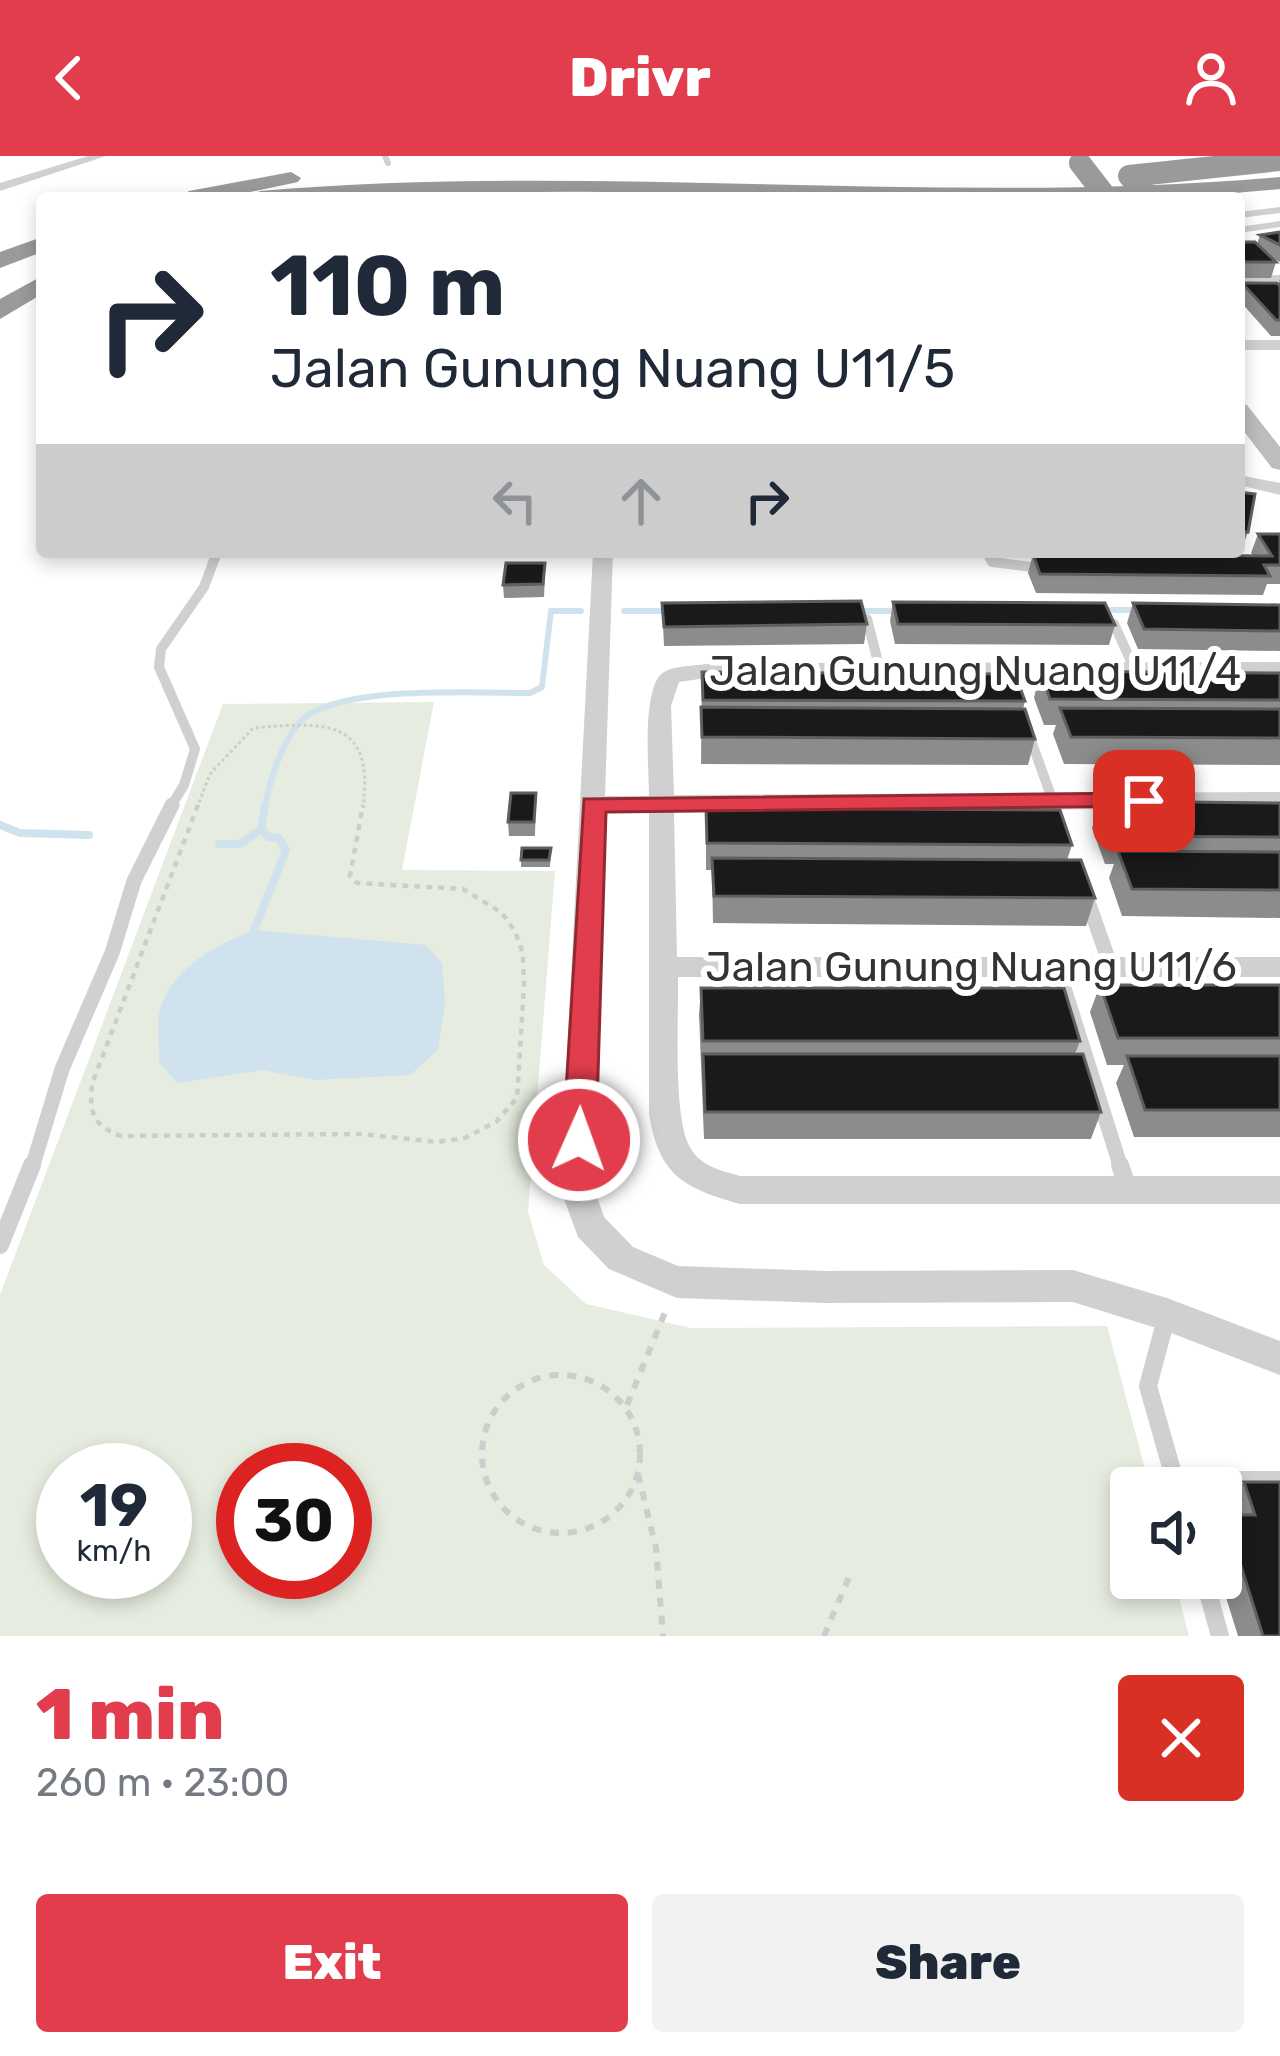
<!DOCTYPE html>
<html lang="en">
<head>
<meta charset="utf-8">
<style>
  :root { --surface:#fff; --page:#f2f2f3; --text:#1f2937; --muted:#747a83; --accent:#e23d4c }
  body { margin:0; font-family:Rubik,sans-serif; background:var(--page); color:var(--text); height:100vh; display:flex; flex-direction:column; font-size:45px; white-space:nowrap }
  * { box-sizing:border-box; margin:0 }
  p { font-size:39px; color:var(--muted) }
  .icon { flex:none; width:66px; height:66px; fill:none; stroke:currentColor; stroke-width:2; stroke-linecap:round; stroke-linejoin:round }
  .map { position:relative; height:1480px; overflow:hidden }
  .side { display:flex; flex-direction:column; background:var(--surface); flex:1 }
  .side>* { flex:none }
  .banner { position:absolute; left:36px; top:36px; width:1209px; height:366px; border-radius:12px; box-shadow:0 6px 18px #0003; background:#fff; color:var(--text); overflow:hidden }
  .buttons { position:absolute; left:1110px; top:1311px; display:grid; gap:24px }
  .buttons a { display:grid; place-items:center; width:132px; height:132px; border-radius:12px; background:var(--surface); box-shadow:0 6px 18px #0003; font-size:60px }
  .speed { position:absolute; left:36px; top:1287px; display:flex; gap:24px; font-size:60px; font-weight:700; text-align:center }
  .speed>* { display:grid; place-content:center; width:156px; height:156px; border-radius:50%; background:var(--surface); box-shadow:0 6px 18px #0003; line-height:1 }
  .speed small { font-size:30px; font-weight:400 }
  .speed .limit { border:18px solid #d22; background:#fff; color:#111 }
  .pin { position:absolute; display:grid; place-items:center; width:102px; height:102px; color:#fff; margin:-51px; border-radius:24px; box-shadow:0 6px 18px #0006 }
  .me { position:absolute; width:132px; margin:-66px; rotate:2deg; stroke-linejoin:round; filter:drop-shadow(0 0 9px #0008) }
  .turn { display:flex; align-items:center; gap:42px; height:252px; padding:0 36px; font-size:54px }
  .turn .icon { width:156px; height:156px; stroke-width:2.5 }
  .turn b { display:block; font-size:84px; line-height:102px }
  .lanes { display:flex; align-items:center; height:114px; padding:0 36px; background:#0003; justify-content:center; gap:60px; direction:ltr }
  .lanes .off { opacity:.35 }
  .round { display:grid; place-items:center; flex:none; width:126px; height:126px; border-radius:12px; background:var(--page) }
  .overview { display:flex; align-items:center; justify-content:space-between; height:204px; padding:0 36px }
  h1 { font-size:72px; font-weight:800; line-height:90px; color:var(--accent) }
  .button { display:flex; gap:24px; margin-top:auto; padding:24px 36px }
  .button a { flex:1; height:138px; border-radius:12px; background:var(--accent); color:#fff; font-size:48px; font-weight:800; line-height:138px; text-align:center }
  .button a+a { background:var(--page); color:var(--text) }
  header { display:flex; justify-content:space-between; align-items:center; height:156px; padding:0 36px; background:var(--accent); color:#fff; font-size:54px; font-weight:800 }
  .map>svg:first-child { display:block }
  .green { fill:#e6ecdf; fill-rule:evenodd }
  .water { fill:#cfe2ed }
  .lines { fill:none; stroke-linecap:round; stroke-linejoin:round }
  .stream-far1 { stroke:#cfe2ed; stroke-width:6 }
  .stream { stroke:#cfe2ed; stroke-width:8 }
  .path-far2 { stroke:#cdcdcd; stroke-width:3; stroke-dasharray:3 3; stroke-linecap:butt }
  .path-far1 { stroke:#cdcdcd; stroke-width:4.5; stroke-dasharray:6 6; stroke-linecap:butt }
  .path { stroke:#cdcdcd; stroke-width:6; stroke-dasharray:9 9; stroke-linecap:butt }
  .lane-far3 { stroke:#d0d0d0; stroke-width:6 }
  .lane-far2 { stroke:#d0d0d0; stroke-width:10 }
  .lane-far1 { stroke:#d0d0d0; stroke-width:15 }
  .lane { stroke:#d0d0d0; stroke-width:18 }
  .street { fill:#d0d0d0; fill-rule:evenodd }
  .secondary { fill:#bdbdbd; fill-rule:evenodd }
  .highway { fill:#9a9a9a; fill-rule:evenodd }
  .highway-bridge { stroke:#9a9a9a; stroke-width:22 }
  .wall { fill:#8c8c8c }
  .building { fill:#1a1a1a; stroke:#5f5f5f; stroke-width:3 }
  .route { fill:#e23d4c; stroke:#932831; stroke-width:3 }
  .labels { text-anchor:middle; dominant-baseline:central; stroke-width:12; stroke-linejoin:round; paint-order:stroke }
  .street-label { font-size:42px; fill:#333; stroke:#fff }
</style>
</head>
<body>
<header><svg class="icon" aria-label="back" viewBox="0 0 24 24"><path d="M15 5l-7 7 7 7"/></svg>Drivr<svg class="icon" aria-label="person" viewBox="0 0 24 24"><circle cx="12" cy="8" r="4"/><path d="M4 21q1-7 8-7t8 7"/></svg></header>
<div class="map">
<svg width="1280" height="1480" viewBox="0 0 1280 1480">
  <rect width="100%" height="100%" fill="#fff"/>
  <path class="green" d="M434,546L402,714L555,715L528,1056L544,1109L586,1148L691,1172L1107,1170L1150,1332H1131V1422H1174L1189,1480H0V1139L223,548ZM63,1314H165V1416H63ZM243,1314H345V1416H243Z"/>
  <path class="water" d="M254,774L426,789L442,807L445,847L438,894L410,919L315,924L262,914L178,927L159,907C160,892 157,873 159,859C168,814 215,789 254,774Z"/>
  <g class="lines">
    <g class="stream-far1">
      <polyline points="1102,454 1141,454"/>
      <polyline points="624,455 673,455"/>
      <polyline points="856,455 901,455"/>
      <path d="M264,652C271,624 280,588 300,566C335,528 479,537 530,537L542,531L551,455H581"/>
    </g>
    <g class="stream">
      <polyline points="0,669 20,677 89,679"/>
      <polyline points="219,688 241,688 261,673 265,649"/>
      <polyline points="254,774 286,694 279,682 268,681 261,673"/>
    </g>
    <path class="path-far2" d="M197,652L210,618L253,572C324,566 375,561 363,652"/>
    <path class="path-far1" d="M198,649L92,928C89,957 93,970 121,980L362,978L437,986L465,982L496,966L517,942L524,830L523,798L515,775L502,757L463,733L357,727L350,720L363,649"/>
    <g class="path">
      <circle cx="561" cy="1298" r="79"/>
      <polyline points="627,1249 666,1154"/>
      <polyline points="638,1318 656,1392 663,1480"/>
      <polyline points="824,1480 852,1414"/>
    </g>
    <g class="lane-far3">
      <polyline points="385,0 388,7"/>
      <polyline points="1239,59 1280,54"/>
      <polyline points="1239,74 1280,68"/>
      <polyline points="1239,123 1280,122"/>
    </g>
    <g class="lane-far2">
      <polyline points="987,396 992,406 1047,413"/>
      <polyline points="867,463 880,514"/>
      <polyline points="1114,468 1135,514"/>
      <polyline points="1028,576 1055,651"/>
      <polyline points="170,652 184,629 195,593 159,511 161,493 204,431 217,396"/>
    </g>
    <g class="lane-far1">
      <polyline points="1086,740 1111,811"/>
      <polyline points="1057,810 1121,1012"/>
      <polyline points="32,1012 62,913 112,797 134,725 172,649"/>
    </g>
    <g class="lane">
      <polyline points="1120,1009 1128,1033"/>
      <polyline points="0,1089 32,1009"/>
      <polyline points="1167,1159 1148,1230 1177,1332"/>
      <polyline points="1175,1324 1280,1324"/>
      <polyline points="1204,1422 1220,1480"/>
    </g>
    <g class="street">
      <polygon points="88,0 106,0 0,35 0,27"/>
      <rect x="1239" y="184" width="41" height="10"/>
      <polygon points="1239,319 1280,327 1280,339 1239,329"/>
      <path d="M593,396H613L605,640H649C649,614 641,529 664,516C676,509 699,510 713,507L1280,506V520L713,521L679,526L671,550L674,639L1280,636V652L674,656L677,801H1280V821H678C679,860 672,964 691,993C701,1010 722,1015 740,1020H1280V1048H740C683,1032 659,1019 649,958V656H605L594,1032L604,1061L633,1091L678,1110L825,1115L1073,1114L1167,1142L1280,1185V1219L1166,1175L1073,1146L825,1147L677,1142L609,1113L578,1081L560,1032Z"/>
    </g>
    <polygon class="secondary" points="1239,247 1247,249 1280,291 1280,314 1272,312 1239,269"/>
    <g class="highway">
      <polygon points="291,16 301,22 298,26 222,42 178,42 189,35"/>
      <path d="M1280,21V33C1056,54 829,40 605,36C486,34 368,42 249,42L260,35C600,6 940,51 1280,21Z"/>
      <polygon points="42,81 42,96 0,112 0,96"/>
      <polygon points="42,120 42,138 0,163 0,143"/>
    </g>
    <g class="highway-bridge">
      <polyline points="1080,7 1107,42"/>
      <polyline points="1150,42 1129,20 1280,4"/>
    </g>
  </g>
  <g class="wall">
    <polygon points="1280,76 1280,106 1272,102 1276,106 1271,122 1239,122 1239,86 1257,88 1260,79"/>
    <polygon points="1280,123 1280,180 1271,180 1239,144 1239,138 1242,127 1278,128"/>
    <polygon points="1239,336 1248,376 1241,395 1239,395"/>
    <polygon points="1258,378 1280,378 1280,428 1267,428 1263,439 1036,437 1028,417 1033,398 1212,400 1195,397 1226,396 1225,400 1253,400 1251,397"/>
    <rect x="507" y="396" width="30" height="5"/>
    <polygon points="545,420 544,441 504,442 503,429"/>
    <polygon points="893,446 1115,469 1109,489 895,488 890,465"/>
    <polygon points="662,447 867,468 864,488 664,490"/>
    <polygon points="1133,447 1280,449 1280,495 1138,493 1127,467"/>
    <polygon points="1040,515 1280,517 1280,609 1064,608 1053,578 1056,569 1044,569 1034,542"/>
    <polygon points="702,516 1025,545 1023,553 1035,583 1028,609 701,608"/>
    <polygon points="536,637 535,680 509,680 508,666"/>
    <polygon points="1100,645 1280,647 1280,762 1122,760 1109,722 1114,708 1105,708 1092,672"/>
    <polygon points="706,652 1072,689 1067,704 1095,742 1086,770 713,767 712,714 706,714"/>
    <polygon points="551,692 550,711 521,711 521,704"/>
    <polygon points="1100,829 1280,829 1280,981 1134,981 1116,927 1124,909 1107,909 1090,856"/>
    <polygon points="701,832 1080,885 1075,898 1101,956 1091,983 704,983 699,859"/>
    <polygon points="1244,1326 1280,1326 1280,1480 1238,1480 1220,1422 1221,1365 1225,1359 1230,1359 1227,1349"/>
  </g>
  <g class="building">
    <polygon points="724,39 773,39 774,42 724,42"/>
    <polygon points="912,40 955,40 956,42 913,42"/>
    <polygon points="1280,76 1280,89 1260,79"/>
    <polygon points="1239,86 1255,86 1276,106 1239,106"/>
    <polygon points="1242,127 1277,127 1280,130 1280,164 1276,164"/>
    <polygon points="1239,336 1255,338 1248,376 1239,375"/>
    <polygon points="1258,378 1280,378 1280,409 1264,409 1270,420 1040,418 1033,398 1272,400"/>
    <polygon points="506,407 545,407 543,428 503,429"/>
    <polygon points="861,445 867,468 664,471 662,447"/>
    <polygon points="893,446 1105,447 1115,469 898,468"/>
    <polygon points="1133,447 1280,449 1280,475 1144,473"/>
    <polygon points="1040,515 1280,517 1280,544 1050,543"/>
    <polygon points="702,516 1015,518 1025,545 703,544"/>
    <polygon points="701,551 1025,553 1035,583 702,581"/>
    <polygon points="1060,552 1280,553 1280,582 1071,581"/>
    <polygon points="511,637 536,637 534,666 508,666"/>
    <polygon points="1100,645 1280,647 1280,681 1114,680"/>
    <polygon points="706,652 1060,654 1072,689 707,687"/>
    <polygon points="522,692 551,692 549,704 521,704"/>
    <polygon points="1118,695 1280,696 1280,734 1132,733"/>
    <polygon points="712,702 1081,704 1095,742 714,740"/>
    <polygon points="1100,829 1280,829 1280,882 1118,882"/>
    <polygon points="701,832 1064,832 1080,885 703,885"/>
    <polygon points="703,898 1083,898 1101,956 705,956"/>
    <polygon points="1127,900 1280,900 1280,954 1145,954"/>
    <polygon points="1244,1326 1280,1326 1280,1480 1263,1480 1225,1359 1255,1359"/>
  </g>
  <polygon class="route" points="1144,637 1156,645 1153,650 606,656 596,984 591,993 579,997 568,993 563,984 584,643"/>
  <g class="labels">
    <g class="street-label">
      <text x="975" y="515">Jalan Gunung Nuang U11/4</text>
      <text x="971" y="811">Jalan Gunung Nuang U11/6</text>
    </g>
  </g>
</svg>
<div class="buttons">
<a><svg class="icon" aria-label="sound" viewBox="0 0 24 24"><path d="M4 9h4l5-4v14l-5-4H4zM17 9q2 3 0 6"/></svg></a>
</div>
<div class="speed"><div>19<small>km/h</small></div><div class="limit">30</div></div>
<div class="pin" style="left:1144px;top:645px;background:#d93025"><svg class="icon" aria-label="arrive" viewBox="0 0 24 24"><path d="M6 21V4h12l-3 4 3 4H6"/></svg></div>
<svg class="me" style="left:579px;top:984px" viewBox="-20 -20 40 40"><circle r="17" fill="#e23d4c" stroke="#fff" stroke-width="3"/><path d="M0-11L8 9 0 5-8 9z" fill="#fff"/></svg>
<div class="banner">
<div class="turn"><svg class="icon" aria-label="right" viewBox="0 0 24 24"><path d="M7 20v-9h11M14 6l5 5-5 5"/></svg><div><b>110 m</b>Jalan Gunung Nuang U11/5</div></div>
<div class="lanes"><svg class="icon off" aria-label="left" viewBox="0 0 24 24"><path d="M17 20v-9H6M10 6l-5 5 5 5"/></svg><svg class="icon off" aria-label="ahead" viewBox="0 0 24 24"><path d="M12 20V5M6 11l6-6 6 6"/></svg><svg class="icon" aria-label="right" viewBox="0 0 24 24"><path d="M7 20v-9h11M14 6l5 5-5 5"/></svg></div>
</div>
</div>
<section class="side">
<div class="overview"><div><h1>1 min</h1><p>260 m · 23:00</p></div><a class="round" style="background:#d93025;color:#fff"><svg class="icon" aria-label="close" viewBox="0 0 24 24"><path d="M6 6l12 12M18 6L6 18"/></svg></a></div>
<div class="button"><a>Exit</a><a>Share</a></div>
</section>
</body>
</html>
